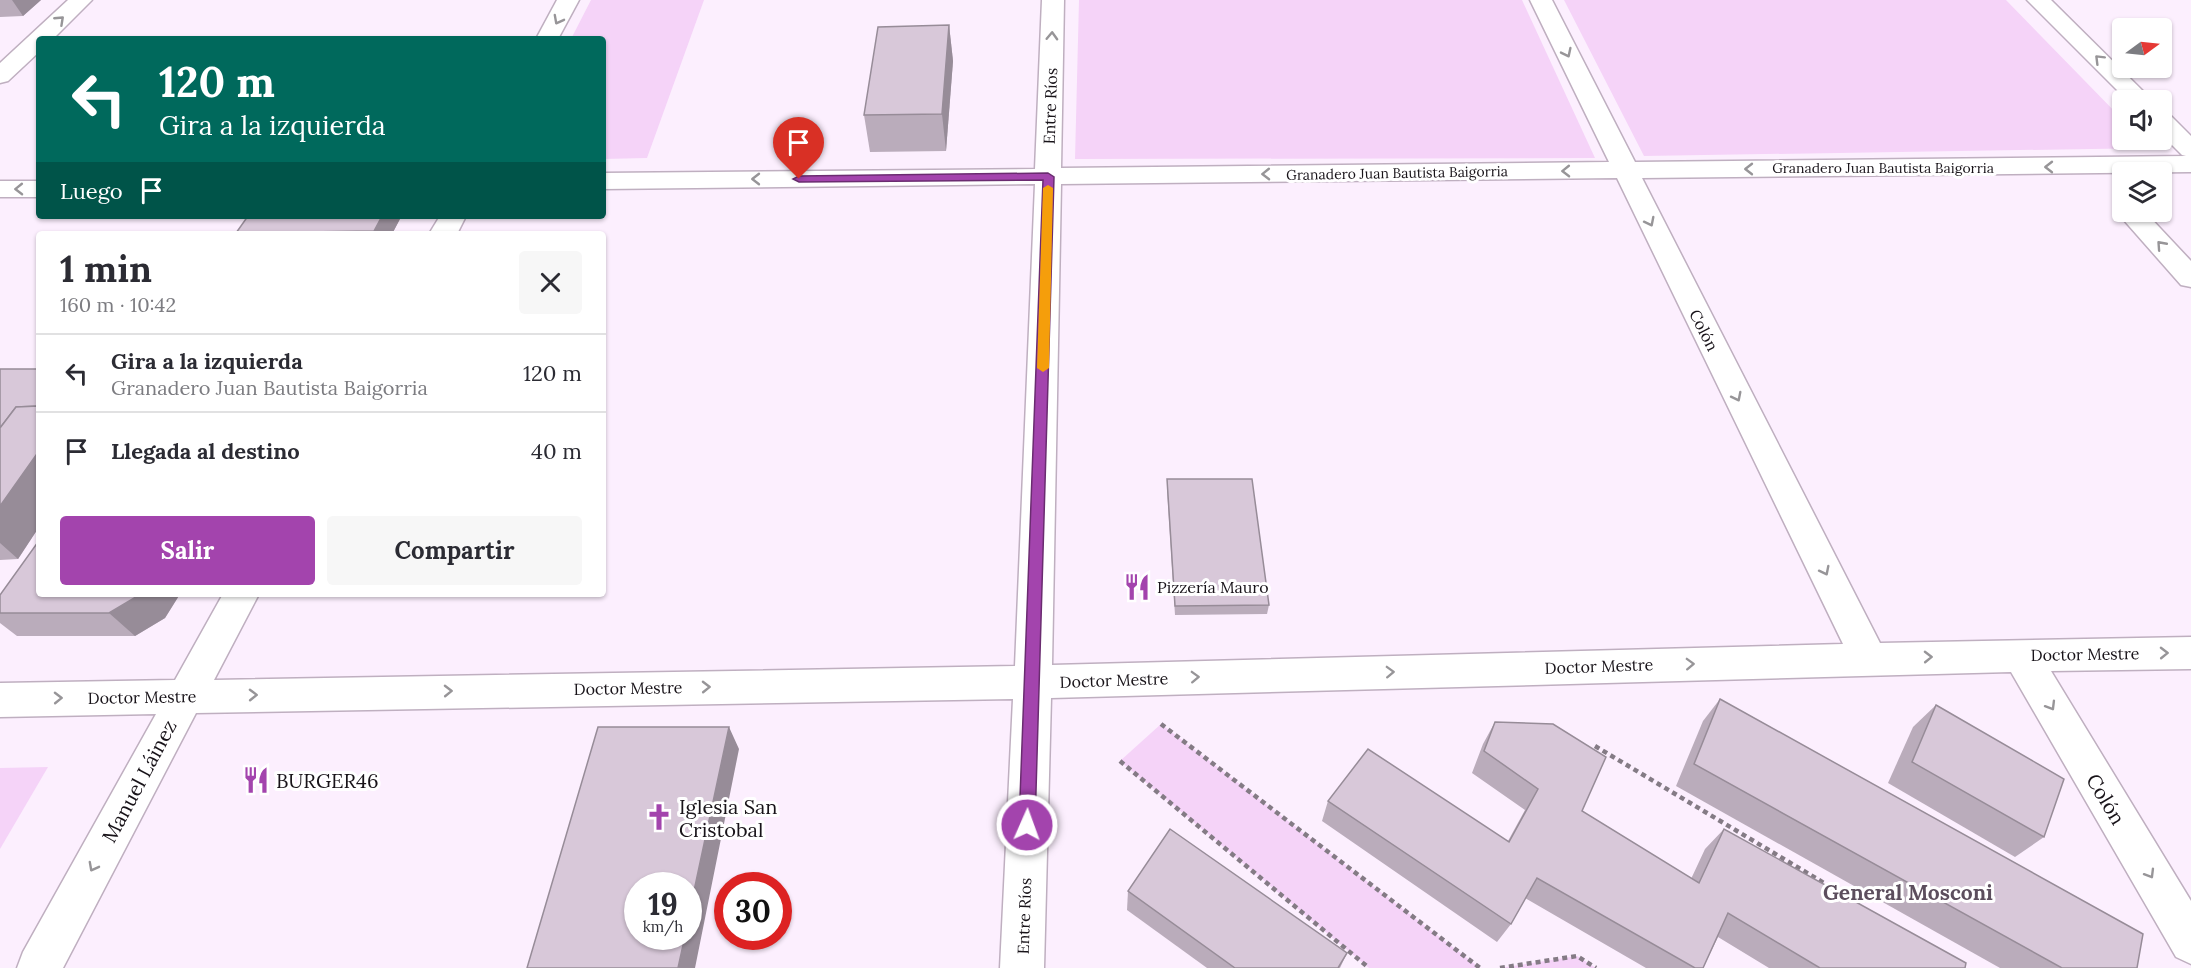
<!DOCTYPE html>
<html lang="es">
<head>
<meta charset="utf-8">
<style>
  :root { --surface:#fff; --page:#f7f7f7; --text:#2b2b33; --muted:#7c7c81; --line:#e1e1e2; --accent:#a344ad }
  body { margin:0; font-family:Lora,serif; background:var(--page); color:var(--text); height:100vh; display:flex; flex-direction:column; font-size:22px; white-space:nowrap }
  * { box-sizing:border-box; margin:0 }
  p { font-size:20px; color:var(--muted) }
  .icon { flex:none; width:33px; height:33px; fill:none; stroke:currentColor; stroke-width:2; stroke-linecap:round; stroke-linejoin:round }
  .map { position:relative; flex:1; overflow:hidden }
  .side { position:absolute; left:36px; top:231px; width:570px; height:366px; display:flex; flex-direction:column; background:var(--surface); border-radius:6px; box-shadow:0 2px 4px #0004 }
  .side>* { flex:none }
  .guide { position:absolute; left:36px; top:36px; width:570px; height:183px; border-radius:6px; box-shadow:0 2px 4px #0004; background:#00695c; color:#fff; overflow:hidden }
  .needle { width:39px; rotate:75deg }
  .tools { position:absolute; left:2112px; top:18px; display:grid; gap:12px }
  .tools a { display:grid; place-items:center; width:60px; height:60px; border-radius:6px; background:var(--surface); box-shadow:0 2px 4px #0004; font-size:30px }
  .speed { position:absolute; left:624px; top:872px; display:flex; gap:12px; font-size:30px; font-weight:700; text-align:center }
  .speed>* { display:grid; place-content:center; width:78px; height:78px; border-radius:50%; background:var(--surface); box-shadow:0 2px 4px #0004; line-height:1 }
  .speed small { font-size:15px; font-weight:400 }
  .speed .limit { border:9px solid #d22; background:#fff; color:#111 }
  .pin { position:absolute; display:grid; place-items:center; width:51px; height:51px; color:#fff; margin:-62px -26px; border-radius:50% 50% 50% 0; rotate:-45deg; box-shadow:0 0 6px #0007 }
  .pin .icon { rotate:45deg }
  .me { position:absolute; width:66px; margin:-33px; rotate:2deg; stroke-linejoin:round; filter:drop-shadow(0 0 4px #0008) }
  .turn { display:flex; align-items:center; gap:21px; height:126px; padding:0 24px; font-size:27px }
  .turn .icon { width:78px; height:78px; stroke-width:2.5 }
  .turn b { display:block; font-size:42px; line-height:51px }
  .then { display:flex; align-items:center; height:57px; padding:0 24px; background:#0003; gap:12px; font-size:22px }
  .round { display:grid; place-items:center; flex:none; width:63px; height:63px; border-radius:6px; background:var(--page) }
  .summary { display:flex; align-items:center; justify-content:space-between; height:102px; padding:0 24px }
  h1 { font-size:36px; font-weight:700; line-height:45px }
  .primary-button { display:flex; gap:12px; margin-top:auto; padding:12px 24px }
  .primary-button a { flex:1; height:69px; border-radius:6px; background:var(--accent); color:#fff; font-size:24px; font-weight:700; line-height:69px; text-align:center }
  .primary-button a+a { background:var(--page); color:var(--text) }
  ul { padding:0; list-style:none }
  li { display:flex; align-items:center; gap:18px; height:78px; padding:0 24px; border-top:2px solid var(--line) }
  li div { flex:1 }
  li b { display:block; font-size:22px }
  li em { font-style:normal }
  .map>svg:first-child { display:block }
  .green { fill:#f5d3f8 }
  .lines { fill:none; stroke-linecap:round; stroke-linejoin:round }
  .minor-casing { stroke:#bfafc0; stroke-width:3 }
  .major-casing { stroke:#bfafc0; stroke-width:3 }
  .path { stroke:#847b85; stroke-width:4.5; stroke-dasharray:5 4; stroke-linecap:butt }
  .minor { fill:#fff; fill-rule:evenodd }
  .major { fill:#fff; fill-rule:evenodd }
  .wall { fill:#baacbb }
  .shaded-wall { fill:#978c98 }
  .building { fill:#d8c8d9; stroke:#978c98; stroke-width:1.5 }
  .oneway { stroke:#979598 }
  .route { fill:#a344ad; stroke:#6a2c70; stroke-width:1.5 }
  .slow { fill:#f59e0b }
  .labels { text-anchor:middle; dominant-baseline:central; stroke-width:6; stroke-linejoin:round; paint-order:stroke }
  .far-street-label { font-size:14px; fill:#181319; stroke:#fff }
  .street-label { font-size:16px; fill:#181319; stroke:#fff }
  .poi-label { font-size:16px; fill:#181319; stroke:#fff; text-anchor:start }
  .near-poi-label { font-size:20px; fill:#181319; stroke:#fff; text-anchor:start }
  .near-street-label { font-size:20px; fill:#181319; stroke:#fff }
  .near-neighbourhood-label { font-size:21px; font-weight:bold; fill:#5c4e5d; stroke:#fff }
</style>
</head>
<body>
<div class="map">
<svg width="2191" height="968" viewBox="0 0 2191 968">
  <rect width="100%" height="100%" fill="#fceffe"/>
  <g class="green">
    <polygon points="591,0 704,0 647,158 603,159 603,39 571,39"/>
    <polygon points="1079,0 1522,0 1595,158 1075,159"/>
    <polygon points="1564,0 2006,0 2122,119 2122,140 2142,140 2151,148 1644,156"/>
    <polygon points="1161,724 1480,968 1369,968 1120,761"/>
    <polygon points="48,767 0,849 0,768"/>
    <polygon points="1577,956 1596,968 1500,968"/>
  </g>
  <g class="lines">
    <defs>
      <g id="minor">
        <polygon points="557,0 579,0 558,39 536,39"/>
        <path d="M1042,0H1064L1061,168L1609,162L1530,0H1552L1635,162L2186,156L2182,155L2162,135V114L2171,116L2191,136V172L1642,178L1880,643L2191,637V669L2051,671L2191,901V964L2176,957L2011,672L1051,698L1044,968H1000L1013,699L196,713L63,968H17L23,952L156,714L0,717V683L175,680L223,594H259L214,680L1015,666L1035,184L603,189V173L1035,169ZM1617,178L1843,644L1052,665L1061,184Z"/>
        <polygon points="2027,0 2051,0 2152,100 2127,100"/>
        <rect x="0" y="181" width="39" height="16"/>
        <polygon points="2122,206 2122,212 2145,212 2191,261 2191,287 2181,285 2122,218 2118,212"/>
        <polygon points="440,216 466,216 457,234 429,234"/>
      </g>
      <polygon id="major" points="68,0 92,0 53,39 39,39 39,52 8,81 0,83 0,63"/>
    </defs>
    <use href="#minor" class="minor-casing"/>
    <use href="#major" class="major-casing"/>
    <g class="path">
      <polyline points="1161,724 1480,968"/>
      <polyline points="1595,746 1859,904"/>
      <polyline points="1120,761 1369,968"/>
      <polyline points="1500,968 1577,956 1596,968"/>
    </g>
    <use href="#minor" class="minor"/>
    <use href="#major" class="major"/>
  </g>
  <g class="wall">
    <polygon points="0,0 41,0 23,16 0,17"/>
    <polygon points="949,25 953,61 946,151 870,152 864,115"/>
    <polygon points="400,219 392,234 237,234 236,233"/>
    <polygon points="0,369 39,369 39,527 18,559 0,560"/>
    <polygon points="1167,479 1269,605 1267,614 1175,615 1167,489"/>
    <polygon points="39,594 180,594 165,618 135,636 17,636 0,623 0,595"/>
    <polygon points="1720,699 2137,968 2000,968 1676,786 1703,721"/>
    <polygon points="1936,705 2044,837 2015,857 1888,783 1913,727"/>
    <polygon points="1495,722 1582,811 1691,879 1705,849 1724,829 1965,968 1769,968 1718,937 1703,968 1646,968 1525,898 1511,924 1497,942 1322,821 1328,801 1508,841 1525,810 1472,773 1483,744"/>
    <polygon points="1128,891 1347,953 1340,968 1207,968 1127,910"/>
  </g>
  <g class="shaded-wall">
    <polygon points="12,0 41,0 23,16"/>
    <polygon points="949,25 953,61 946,151 942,114"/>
    <polygon points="382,216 398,216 400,219 392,234 376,234 374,231"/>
    <polygon points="39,451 39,527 18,559 0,543 0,506"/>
    <polygon points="141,594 180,594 165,618 135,636 109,613"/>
    <polygon points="729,727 739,749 695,968 678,968 685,936 688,936 688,919"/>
  </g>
  <g class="building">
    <polygon points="949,25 942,114 864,115 878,27"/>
    <polygon points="248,216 382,216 374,231 236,233"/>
    <polygon points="0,369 39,369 39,406 16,407 0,428"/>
    <polygon points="39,406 39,451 0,506 0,428 16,407"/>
    <polygon points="1167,479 1252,479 1269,605 1175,606"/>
    <polygon points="38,542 39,542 39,594 141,594 109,613 0,613 0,595"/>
    <polygon points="1720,699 2143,934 2137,968 2062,968 1694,764"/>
    <polygon points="1936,705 2064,779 2044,837 1912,762"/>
    <polygon points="1495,722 1553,724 1606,757 1582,811 1699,883 1724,829 1966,963 1965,968 1820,968 1728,913 1703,968 1695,968 1537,878 1511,924 1328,801 1368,749 1509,842 1538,789 1484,751"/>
    <polygon points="598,727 729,727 688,919 688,885 638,885 638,936 685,936 678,968 527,968"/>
    <polygon points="1170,829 1347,953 1338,968 1235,968 1128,891"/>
  </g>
  <defs><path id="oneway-chevron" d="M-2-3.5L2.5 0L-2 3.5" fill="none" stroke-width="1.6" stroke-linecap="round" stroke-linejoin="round" transform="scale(1.5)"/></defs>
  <g class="oneway">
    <use href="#oneway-chevron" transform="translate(60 20) rotate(-43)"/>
    <use href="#oneway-chevron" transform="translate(558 20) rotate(118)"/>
    <use href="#oneway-chevron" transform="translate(1052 36) rotate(-88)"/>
    <use href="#oneway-chevron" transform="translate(1567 53) rotate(64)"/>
    <use href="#oneway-chevron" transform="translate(2099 59) rotate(-135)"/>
    <use href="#oneway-chevron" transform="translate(2049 167) rotate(180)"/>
    <use href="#oneway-chevron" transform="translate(1749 169) rotate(180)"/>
    <use href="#oneway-chevron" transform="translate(1566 171) rotate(179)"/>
    <use href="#oneway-chevron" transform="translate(1266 174) rotate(179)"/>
    <use href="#oneway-chevron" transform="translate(756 179) rotate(180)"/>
    <use href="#oneway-chevron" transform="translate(19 189) rotate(179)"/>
    <use href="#oneway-chevron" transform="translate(1650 222) rotate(63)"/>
    <use href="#oneway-chevron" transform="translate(2161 245) rotate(-132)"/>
    <use href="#oneway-chevron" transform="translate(1737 397) rotate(63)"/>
    <use href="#oneway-chevron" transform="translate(1825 571) rotate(63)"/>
    <use href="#oneway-chevron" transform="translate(2164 653) rotate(-1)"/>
    <use href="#oneway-chevron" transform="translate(1928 657) rotate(-1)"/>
    <use href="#oneway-chevron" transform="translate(1690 664) rotate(-2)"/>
    <use href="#oneway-chevron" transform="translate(1390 672) rotate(-2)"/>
    <use href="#oneway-chevron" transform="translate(1195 677) rotate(-2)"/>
    <use href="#oneway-chevron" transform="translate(706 687) rotate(-1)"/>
    <use href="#oneway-chevron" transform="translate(448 691) rotate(-1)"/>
    <use href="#oneway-chevron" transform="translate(253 695) rotate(-1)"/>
    <use href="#oneway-chevron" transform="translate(58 698) rotate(-1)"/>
    <use href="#oneway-chevron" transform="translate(2051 706) rotate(59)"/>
    <use href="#oneway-chevron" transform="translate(93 867) rotate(118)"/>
    <use href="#oneway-chevron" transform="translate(2150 874) rotate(59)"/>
  </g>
  <polygon class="route" points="1048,173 1054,177 1035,825 1033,831 1027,833 1021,831 1019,825 1043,180 799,182 793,179 799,176"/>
  <polygon class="slow" points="1048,185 1053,188 1049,368 1043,372 1037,368 1043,188"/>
  <defs>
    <symbol id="restaurant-bare" viewBox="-9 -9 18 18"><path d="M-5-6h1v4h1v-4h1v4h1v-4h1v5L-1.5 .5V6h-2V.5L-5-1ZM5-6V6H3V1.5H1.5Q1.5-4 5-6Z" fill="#a344ad" stroke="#fff" stroke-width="2.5" paint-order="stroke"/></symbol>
    <symbol id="church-bare" viewBox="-9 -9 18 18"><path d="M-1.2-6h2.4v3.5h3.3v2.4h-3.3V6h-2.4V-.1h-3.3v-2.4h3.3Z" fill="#a344ad" stroke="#fff" stroke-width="2.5" paint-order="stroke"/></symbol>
  </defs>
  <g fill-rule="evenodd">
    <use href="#restaurant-bare" x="1118" y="568" width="38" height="38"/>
    <use href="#restaurant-bare" x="237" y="761" width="38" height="38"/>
    <use href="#church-bare" x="640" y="798" width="38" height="38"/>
  </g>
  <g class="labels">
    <g class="far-street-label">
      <text x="1883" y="168">Granadero Juan Bautista Baigorria</text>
      <text transform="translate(1397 173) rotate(-1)">Granadero Juan Bautista Baigorria</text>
    </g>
    <g class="street-label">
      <text transform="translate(1050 106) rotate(-88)">Entre Ríos</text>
      <text transform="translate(1704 330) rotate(63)">Colón</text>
      <text transform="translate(2085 654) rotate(-1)">Doctor Mestre</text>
      <text transform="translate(1599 666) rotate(-2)">Doctor Mestre</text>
      <text transform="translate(1114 680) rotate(-2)">Doctor Mestre</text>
      <text transform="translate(628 688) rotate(-1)">Doctor Mestre</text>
      <text transform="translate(142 697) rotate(-1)">Doctor Mestre</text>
      <text transform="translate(1024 916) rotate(-88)">Entre Ríos</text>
    </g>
    <g class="poi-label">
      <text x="1157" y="587">Pizzería Mauro</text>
    </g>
    <g class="near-poi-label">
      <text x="276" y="780">BURGER46</text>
      <text x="679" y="806">Iglesia San<tspan x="679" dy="23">Cristobal</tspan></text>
    </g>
    <g class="near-street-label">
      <text transform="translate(139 781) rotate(-62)">Manuel Láinez</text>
      <text transform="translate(2106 799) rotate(59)">Colón</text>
    </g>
    <g class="near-neighbourhood-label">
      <text x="1908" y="892">General Mosconi</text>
    </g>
  </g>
</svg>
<div class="tools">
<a><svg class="needle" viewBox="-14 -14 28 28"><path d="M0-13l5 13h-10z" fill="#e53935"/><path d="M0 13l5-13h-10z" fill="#7c7c81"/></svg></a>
<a><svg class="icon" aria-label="sound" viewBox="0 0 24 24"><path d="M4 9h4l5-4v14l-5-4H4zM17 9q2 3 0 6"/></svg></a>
<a><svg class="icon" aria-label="layers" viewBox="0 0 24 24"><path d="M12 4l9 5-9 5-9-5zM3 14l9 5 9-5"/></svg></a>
</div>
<div class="speed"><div>19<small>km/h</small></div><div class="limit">30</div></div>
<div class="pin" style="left:799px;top:179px;background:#d93025"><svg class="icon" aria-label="arrive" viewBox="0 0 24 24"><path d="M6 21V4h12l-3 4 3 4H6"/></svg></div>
<svg class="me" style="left:1027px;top:825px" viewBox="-20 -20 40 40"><circle r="17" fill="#a344ad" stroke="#fff" stroke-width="3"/><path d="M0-11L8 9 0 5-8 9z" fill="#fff"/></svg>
<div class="guide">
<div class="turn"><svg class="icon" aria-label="left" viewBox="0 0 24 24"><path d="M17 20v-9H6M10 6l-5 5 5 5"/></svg><div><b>120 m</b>Gira a la izquierda</div></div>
<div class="then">Luego<svg class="icon" aria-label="arrive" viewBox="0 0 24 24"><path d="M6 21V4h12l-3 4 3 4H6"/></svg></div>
</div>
<section class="side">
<div class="summary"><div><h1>1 min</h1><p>160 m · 10:42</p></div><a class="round"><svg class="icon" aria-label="close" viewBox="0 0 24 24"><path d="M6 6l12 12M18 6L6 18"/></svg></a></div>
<ul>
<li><svg class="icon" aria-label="left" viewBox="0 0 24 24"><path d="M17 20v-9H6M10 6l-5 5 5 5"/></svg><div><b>Gira a la izquierda</b><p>Granadero Juan Bautista Baigorria</p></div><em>120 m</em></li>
<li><svg class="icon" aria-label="arrive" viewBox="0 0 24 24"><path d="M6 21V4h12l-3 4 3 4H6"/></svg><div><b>Llegada al destino</b></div><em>40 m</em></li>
</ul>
<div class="primary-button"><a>Salir</a><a>Compartir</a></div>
</section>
</div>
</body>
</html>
